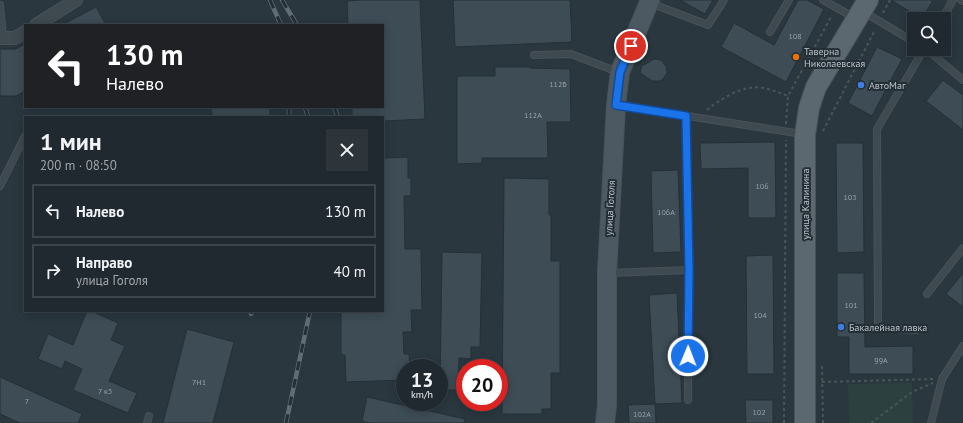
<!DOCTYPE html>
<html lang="ru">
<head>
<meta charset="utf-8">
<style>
  :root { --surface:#20292f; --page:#2d353b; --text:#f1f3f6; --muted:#a2a6aa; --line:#3d454b }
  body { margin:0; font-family:"PT Sans",sans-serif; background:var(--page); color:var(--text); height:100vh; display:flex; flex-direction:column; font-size:15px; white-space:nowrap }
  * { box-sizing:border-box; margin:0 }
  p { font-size:13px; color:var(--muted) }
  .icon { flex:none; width:22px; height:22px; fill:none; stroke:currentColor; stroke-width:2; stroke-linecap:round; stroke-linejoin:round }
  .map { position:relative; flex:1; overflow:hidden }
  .panel { position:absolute; left:24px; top:116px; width:360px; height:196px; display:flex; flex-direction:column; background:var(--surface); border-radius:0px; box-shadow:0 2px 10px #0003,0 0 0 1px var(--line) }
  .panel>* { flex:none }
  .guide { position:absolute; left:24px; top:24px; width:360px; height:84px; border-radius:0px; box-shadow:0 2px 10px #0003,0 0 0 1px var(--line); background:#202124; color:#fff; overflow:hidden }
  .controls { position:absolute; left:907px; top:12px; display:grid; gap:8px }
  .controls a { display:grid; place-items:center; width:44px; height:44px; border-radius:0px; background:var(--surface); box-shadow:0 2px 10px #0003,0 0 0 1px var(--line); font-size:20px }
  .speed { position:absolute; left:396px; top:359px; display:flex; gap:8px; font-size:20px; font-weight:700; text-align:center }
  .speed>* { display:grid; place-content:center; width:52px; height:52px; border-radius:50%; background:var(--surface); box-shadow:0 2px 10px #0003,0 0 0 1px var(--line); line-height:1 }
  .speed small { font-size:10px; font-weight:400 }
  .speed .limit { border:6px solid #d22; background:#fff; color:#111 }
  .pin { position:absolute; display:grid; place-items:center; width:34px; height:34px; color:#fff; margin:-17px; border:2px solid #fff; border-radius:50%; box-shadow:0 1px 4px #0007 }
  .me { position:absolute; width:44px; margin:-22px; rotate:1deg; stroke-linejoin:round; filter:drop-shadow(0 0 3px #0008) }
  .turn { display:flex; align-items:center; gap:14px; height:84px; padding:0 16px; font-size:18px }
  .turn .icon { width:52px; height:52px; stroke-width:2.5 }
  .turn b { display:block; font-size:28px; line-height:34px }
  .round { display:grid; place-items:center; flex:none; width:42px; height:42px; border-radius:0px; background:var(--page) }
  .headline { display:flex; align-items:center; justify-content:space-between; height:68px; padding:0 16px }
  h1 { font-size:24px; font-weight:700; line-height:30px }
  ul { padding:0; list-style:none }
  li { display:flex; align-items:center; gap:12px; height:54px; margin:0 8px 6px; padding:0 8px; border:2px solid var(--line); border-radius:0px }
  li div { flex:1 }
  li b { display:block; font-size:15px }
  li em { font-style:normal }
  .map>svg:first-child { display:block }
  .green { fill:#2c403f }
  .building { fill:#3d4c55; stroke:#253037 }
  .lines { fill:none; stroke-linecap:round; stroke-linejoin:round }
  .service-casing { stroke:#485259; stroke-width:8 }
  .minor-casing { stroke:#485259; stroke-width:14 }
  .secondary-casing { stroke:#485259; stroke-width:20 }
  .primary-casing { stroke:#485259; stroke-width:22 }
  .path { stroke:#455856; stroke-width:2; stroke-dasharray:3 3; stroke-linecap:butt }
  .service { stroke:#3e4950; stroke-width:6 }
  .minor { stroke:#3e4950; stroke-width:12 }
  .secondary { stroke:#4d5962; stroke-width:18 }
  .primary { stroke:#5c686f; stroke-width:20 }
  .rail-casing { stroke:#616d76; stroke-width:4.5 }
  .rail { stroke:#232e35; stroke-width:3; stroke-dasharray:9; stroke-linecap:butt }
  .route-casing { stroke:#114b97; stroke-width:10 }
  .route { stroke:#1a73e8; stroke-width:7 }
  .food-dot { fill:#e8710a; stroke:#232e35; stroke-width:1.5 }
  .shop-dot { fill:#3f7fe0; stroke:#232e35; stroke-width:1.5 }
  .labels { text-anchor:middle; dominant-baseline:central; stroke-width:4; stroke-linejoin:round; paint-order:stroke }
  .number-label { font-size:8px; fill:#9aa3ab }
  .poi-label { font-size:10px; fill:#bbc3ca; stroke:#232e35; text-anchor:start }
  .street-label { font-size:10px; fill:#bbc3ca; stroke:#232e35 }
</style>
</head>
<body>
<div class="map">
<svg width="963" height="423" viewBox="0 0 963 423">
  <rect width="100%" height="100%" fill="#2a373f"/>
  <polygon class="green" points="912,383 913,423 849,423 848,384"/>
  <g class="building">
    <polygon points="360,0 420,0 425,119 383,121 383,117 352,117 352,107 383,107 383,25 348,25 347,1"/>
    <polygon points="453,0 570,0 572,42 455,47"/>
    <polygon points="680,0 713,0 705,14"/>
    <polygon points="798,0 807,0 824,9 786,82 721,47 734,23 774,45"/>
    <polygon points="891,0 933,0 922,19"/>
    <polygon points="96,7 106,25 62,25"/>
    <polygon points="25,44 25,91 16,96 0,96 0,49 16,49"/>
    <polygon points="877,47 902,59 872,116 848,103"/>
    <polygon points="654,59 661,60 666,66 667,73 663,79 660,81 652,81 640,73 642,65 644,65"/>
    <polygon points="495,67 530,67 530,68 570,69 571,122 547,122 548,158 482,158 482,163 457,164 457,76 495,76"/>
    <polygon points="943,80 963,95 963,130 926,101"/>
    <polygon points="211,107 270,107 270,117 212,117"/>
    <polygon points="775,142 776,218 748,218 748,168 701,169 700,143"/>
    <polygon points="836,143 863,143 864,252 837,253"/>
    <polygon points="408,157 408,178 411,178 411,196 404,196 405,249 421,249 422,310 411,310 412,332 403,332 404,354 409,354 410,368 405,368 405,380 346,382 345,355 341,355 341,311 383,311 383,158"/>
    <polygon points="678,170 681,252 653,253 651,171"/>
    <polygon points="504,178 549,179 549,215 551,215 551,261 560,261 560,373 551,373 551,409 542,409 542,414 502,414"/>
    <polygon points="442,252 482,253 480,347 471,347 471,359 459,358 458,390 440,390"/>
    <polygon points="773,255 774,374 747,374 746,256"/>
    <polygon points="837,273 864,273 865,347 913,346 913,374 849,374 849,337 837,337"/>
    <polygon points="963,273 963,307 946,294"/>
    <polygon points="677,293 682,403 655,404 649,295"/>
    <polygon points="87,311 91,311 118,323 111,340 125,346 109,381 137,393 128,413 73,390 82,369 65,361 62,369 38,359 48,334 73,345"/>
    <polygon points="187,329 234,342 213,423 163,423"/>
    <polygon points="0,377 82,414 78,423 20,423 0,414"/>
    <polygon points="367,397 465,419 464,423 370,423 362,421"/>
    <polygon points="745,400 773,400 773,423 746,423"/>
    <polygon points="655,404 656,423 629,423 628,405"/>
  </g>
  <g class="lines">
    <defs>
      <g id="service">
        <polyline points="823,0 855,18"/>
        <polyline points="961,0 963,1"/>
        <polyline points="650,3 708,25 724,0"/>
        <polyline points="0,5 3,38"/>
        <polyline points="864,12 914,42"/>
        <polyline points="942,19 953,0"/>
        <polyline points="770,32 789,0"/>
        <polyline points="926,49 963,80"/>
        <polyline points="534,55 571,54 618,72"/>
        <polyline points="617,105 802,134"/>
        <polyline points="0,186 25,136"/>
        <polyline points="609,273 689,270 686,116"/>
        <polyline points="927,294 963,248"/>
        <polyline points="916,330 878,328 877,129 924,49"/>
        <polyline points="688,400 689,270"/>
        <polyline points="147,423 149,416"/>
        <polyline points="931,423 942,379 963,346"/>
      </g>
      <g id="minor">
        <polyline points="36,25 76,0"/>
        <polyline points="0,38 15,38 25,32"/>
      </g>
      <polyline id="secondary" points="605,423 607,405 607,273 616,105 620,72 650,0"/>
      <polyline id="primary" points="805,423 805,135 809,108 816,87 868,0"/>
    </defs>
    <use href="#service" class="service-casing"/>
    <use href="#minor" class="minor-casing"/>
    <use href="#secondary" class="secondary-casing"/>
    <use href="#primary" class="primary-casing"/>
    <g class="path">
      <polyline points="883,13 890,0"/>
      <path d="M707,110C715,103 723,99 731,94C755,83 765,87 788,96"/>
      <polyline points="786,124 788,96 832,15"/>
      <polyline points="823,131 875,30"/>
      <polyline points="822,366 823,423"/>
      <polyline points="822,382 933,379"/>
      <polyline points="784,423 786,140"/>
      <polyline points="871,423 912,392 933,383"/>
    </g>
    <use href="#service" class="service"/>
    <use href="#minor" class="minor"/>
    <use href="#secondary" class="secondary"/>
    <use href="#primary" class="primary"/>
    <defs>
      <g id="rail">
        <polyline points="270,0 281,25"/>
        <polyline points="282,0 297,25"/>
        <polyline points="289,107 289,117"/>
        <polyline points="305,107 308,117"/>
        <polyline points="334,107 338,117"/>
        <polyline points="251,314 252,311"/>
        <polyline points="286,423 310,311"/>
      </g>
    </defs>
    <use href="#rail" class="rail-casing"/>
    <use href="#rail" class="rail"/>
  </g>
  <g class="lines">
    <defs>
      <polyline id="route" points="631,46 620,72 616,105 686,116 689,270 688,356"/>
    </defs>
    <use href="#route" class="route-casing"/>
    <use href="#route" class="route"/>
  </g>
  <circle class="food-dot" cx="796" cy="57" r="4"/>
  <g class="shop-dot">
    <circle cx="861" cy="85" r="4"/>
    <circle cx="841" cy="327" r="4"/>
  </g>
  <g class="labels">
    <g class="number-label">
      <text x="795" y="36">108</text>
      <text x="558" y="84">112Б</text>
      <text x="533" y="115">112А</text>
      <text x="762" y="186">106</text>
      <text x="850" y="197">103</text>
      <text x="666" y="212">106А</text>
      <text x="851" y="305">101</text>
      <text x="760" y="315">104</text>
      <text x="881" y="360">99А</text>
      <text x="199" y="382">7Н1</text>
      <text x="105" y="391">7 к3</text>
      <text x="27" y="401">7</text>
      <text x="759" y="412">102</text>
      <text x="642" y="414">102А</text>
    </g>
    <g class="poi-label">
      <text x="804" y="51">Таверна<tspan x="804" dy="12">Николаевская</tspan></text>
      <text x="869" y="85">АвтоМаг</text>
      <text x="849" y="327">Бакалейная лавка</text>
    </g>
    <g class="street-label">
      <text transform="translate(805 204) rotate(-90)">улица Калинина</text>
      <text transform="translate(610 208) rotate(-87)">улица Гоголя</text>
    </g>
  </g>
</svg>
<div class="controls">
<a><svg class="icon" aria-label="search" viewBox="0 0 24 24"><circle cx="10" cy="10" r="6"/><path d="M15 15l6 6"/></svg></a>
</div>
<div class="speed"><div>13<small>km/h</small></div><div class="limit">20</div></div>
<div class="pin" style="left:631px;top:46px;background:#d93025"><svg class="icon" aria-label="arrive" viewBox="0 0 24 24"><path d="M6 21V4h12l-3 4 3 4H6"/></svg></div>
<svg class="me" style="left:688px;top:356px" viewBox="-20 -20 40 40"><circle r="17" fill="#1a73e8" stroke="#fff" stroke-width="3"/><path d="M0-11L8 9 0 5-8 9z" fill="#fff"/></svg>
<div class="guide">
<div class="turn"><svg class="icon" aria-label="left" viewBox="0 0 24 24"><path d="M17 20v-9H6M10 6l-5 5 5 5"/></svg><div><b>130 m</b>Налево</div></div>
</div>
<section class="panel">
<div class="headline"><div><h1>1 мин</h1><p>200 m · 08:50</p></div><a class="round"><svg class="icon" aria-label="close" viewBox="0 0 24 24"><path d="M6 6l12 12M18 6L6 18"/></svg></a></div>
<ul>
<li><svg class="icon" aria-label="left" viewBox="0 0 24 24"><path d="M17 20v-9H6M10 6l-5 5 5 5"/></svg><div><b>Налево</b></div><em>130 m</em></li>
<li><svg class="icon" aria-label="right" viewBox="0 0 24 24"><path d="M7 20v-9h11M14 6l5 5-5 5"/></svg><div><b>Направо</b><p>улица Гоголя</p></div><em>40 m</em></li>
</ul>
</section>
</div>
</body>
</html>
